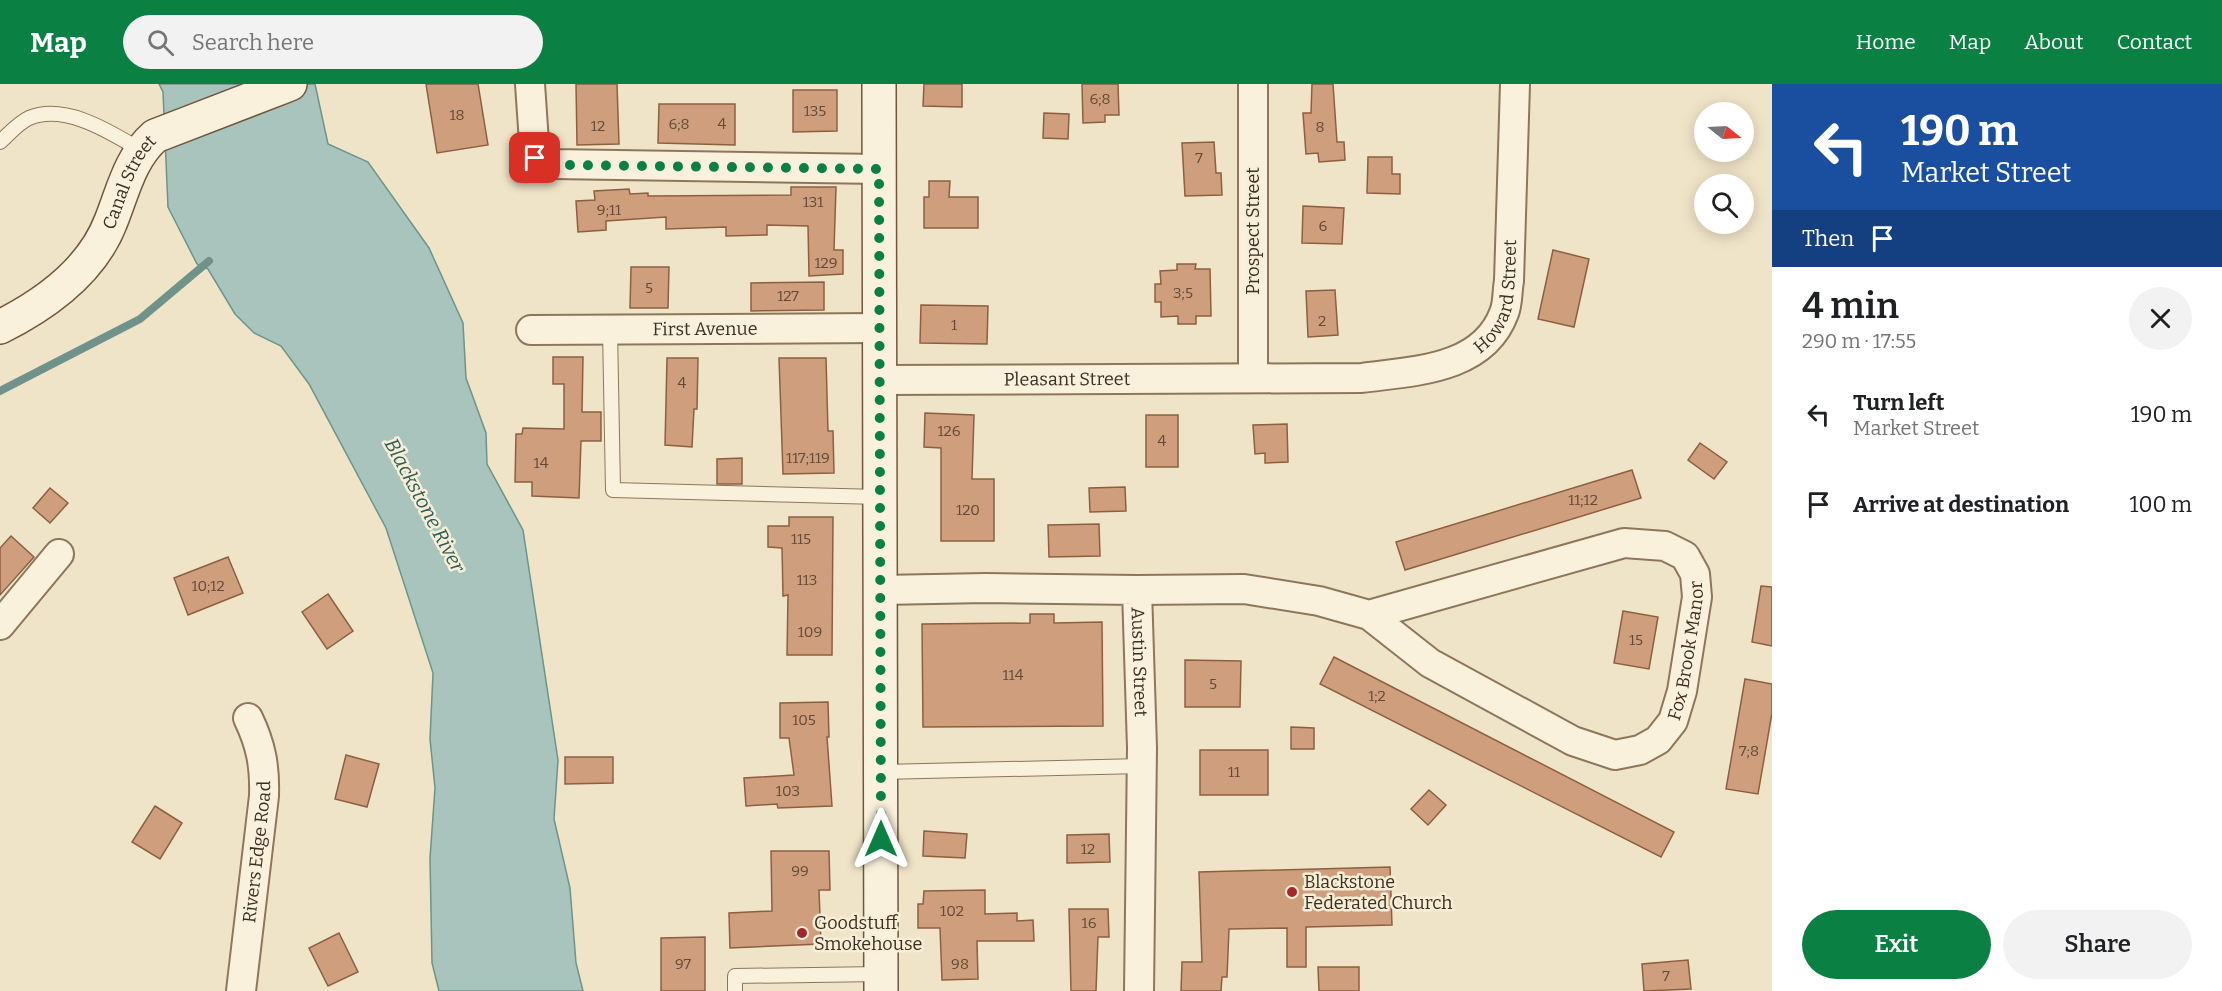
<!DOCTYPE html>
<html lang="en">
<head>
<meta charset="utf-8">
<style>
  :root { --surface:#fff; --page:#f2f2f2; --text:#202124; --muted:#757577; --accent:#0b8043 }
  body { margin:0; font-family:Bitter,serif; background:var(--page); color:var(--text); height:100vh; display:flex; flex-direction:column; font-size:22px; white-space:nowrap }
  * { box-sizing:border-box; margin:0 }
  p { font-size:20px; color:var(--muted) }
  .icon { flex:none; width:33px; height:33px; fill:none; stroke:currentColor; stroke-width:2; stroke-linecap:round; stroke-linejoin:round }
  .map { position:relative; flex:1; overflow:hidden }
  .sheet { display:flex; flex-direction:column; background:var(--surface); width:450px }
  .sheet>* { flex:none }
  .guide { background:#1a4fa0; color:#fff; overflow:hidden }
  .needle { width:39px; rotate:108deg }
  .buttons { position:absolute; left:1694px; top:18px; display:grid; gap:12px }
  .buttons a { display:grid; place-items:center; width:60px; height:60px; border-radius:50%; background:var(--surface); box-shadow:0 3px 15px #0003; font-size:30px }
  .pin { position:absolute; display:grid; place-items:center; width:51px; height:51px; color:#fff; margin:-26px; border-radius:12px; box-shadow:0 3px 9px #0006 }
  .me { position:absolute; width:66px; margin:-33px; rotate:0deg; stroke-linejoin:round; filter:drop-shadow(0 0 4px #0008) }
  .turn { display:flex; align-items:center; gap:21px; height:126px; padding:0 30px; font-size:27px }
  .turn .icon { width:78px; height:78px; stroke-width:2.5 }
  .turn b { display:block; font-size:42px; line-height:51px }
  .then { display:flex; align-items:center; height:57px; padding:0 30px; background:#0003; gap:12px; font-size:22px }
  .round { display:grid; place-items:center; flex:none; width:63px; height:63px; border-radius:32px; background:var(--page) }
  .overview { display:flex; align-items:center; justify-content:space-between; height:102px; padding:0 30px }
  h1 { font-size:36px; font-weight:600; line-height:45px }
  .action { display:flex; gap:12px; margin-top:auto; padding:12px 30px }
  .action a { flex:1; height:69px; border-radius:36px; background:var(--accent); color:#fff; font-size:24px; font-weight:600; line-height:69px; text-align:center }
  .action a+a { background:var(--page); color:var(--text) }
  ul { padding:0; list-style:none }
  li { display:flex; align-items:center; gap:18px; height:90px; padding:0 30px }
  li div { flex:1 }
  li b { display:block; font-size:22px }
  li em { font-style:normal }
  header { display:flex; align-items:center; gap:36px; box-sizing:border-box; height:84px; padding:0 30px; background:var(--accent); color:#fff }
  header strong { font-size:28px }
  nav { display:flex; gap:33px; margin-inline-start:auto; font-size:21px }
  .search { width:420px; height:54px; background:var(--page); display:flex; align-items:center; gap:15px; box-sizing:border-box; padding:0 21px; border-radius:33px; color:var(--muted); font-size:22px }
  main { display:flex; flex:1; min-height:0 }
  .map>svg:first-child { display:block }
  .water { fill:#a9c4bc; stroke:#6f938a; stroke-width:1.5 }
  .lines { fill:none; stroke-linecap:round; stroke-linejoin:round }
  .stream { stroke:#6f938a; stroke-width:8 }
  .building { fill:#cf9f7d; stroke:#8d5f41; stroke-width:1.5 }
  .lane-casing { stroke:#8d765c; stroke-width:16 }
  .street-casing { stroke:#8d765c; stroke-width:32 }
  .secondary-casing { stroke:#6f573f; stroke-width:36 }
  .lane { stroke:#faf1dc; stroke-width:14 }
  .street { stroke:#faf1dc; stroke-width:28 }
  .secondary { stroke:#faf1dc; stroke-width:33 }
  .route { stroke:#0b8043; stroke-width:10; stroke-dasharray:0 18 }
  .poi-dot { fill:#9e2a2b; stroke:#f7eed8; stroke-width:2 }
  .labels { text-anchor:middle; dominant-baseline:central; stroke-width:5; stroke-linejoin:round; paint-order:stroke }
  .number-label { font-size:15px; fill:#624a37 }
  .street-label { font-size:18px; fill:#3d2e20; stroke:#f7eed8 }
  .poi-label { font-size:18px; fill:#3d2e20; stroke:#f7eed8; text-anchor:start }
  .water-label { font-size:20px; font-style:italic; fill:#2f5d5a; stroke:#f7eed8 }
</style>
</head>
<body>
<header>
<strong>Map</strong>
<div class="search"><svg class="icon" aria-label="search" viewBox="0 0 24 24"><circle cx="10" cy="10" r="6"/><path d="M15 15l6 6"/></svg>Search here</div>
<nav><a>Home</a><a>Map</a><a>About</a><a>Contact</a></nav>
</header>
<main>
<div class="map">
<svg width="1772" height="907" viewBox="0 0 1772 907">
  <rect width="100%" height="100%" fill="#f0e4c8"/>
  <polygon class="water" points="159,0 315,0 328,60 368,78 429,164 463,239 466,294 486,349 487,380 523,446 558,676 554,735 570,804 576,879 583,907 439,907 432,879 430,774 435,704 430,655 433,589 386,444 309,300 281,262 254,249 235,230 208,185 197,180 168,123 163,8"/>
  <g class="lines">
    <polyline class="stream" points="0,307 140,235 209,177"/>
  </g>
  <g class="building">
    <polygon points="426,0 478,0 488,61 437,69"/>
    <polygon points="576,0 617,0 619,60 577,61"/>
    <polygon points="924,0 962,0 962,23 923,22"/>
    <polygon points="1082,0 1118,0 1119,31 1105,31 1105,38 1083,39"/>
    <polygon points="1312,0 1333,0 1337,58 1344,58 1345,76 1319,78 1318,69 1306,70 1303,29 1311,29"/>
    <polygon points="793,6 837,6 837,47 793,48"/>
    <polygon points="659,20 735,20 735,61 658,59"/>
    <polygon points="1044,29 1069,30 1068,55 1043,54"/>
    <polygon points="1214,58 1216,89 1221,89 1222,111 1185,112 1182,59"/>
    <polygon points="1368,73 1392,73 1392,90 1400,90 1400,110 1367,109"/>
    <polygon points="929,97 950,97 949,113 978,113 978,144 924,144 924,113 929,113"/>
    <polygon points="791,103 836,103 834,166 843,166 843,190 809,192 808,142 767,141 767,151 726,152 726,143 666,145 666,133 606,137 606,146 578,148 576,117 595,116 594,107 629,105 630,110 648,109 648,112 791,111"/>
    <polygon points="1303,122 1344,124 1342,160 1302,159"/>
    <polygon points="1553,166 1589,175 1574,243 1538,235"/>
    <polygon points="1177,180 1196,180 1195,185 1210,185 1211,232 1196,232 1196,240 1178,240 1178,232 1161,233 1161,218 1155,218 1155,200 1161,200 1160,187 1177,186"/>
    <polygon points="631,183 669,183 668,224 630,224"/>
    <polygon points="824,198 824,226 751,227 751,199"/>
    <polygon points="1335,206 1338,251 1308,253 1306,207"/>
    <polygon points="921,221 988,222 987,260 920,259"/>
    <polygon points="553,273 583,273 582,328 601,328 601,357 581,357 579,414 532,412 532,398 515,398 516,350 522,350 523,344 564,345 564,300 553,300"/>
    <polygon points="667,274 698,274 697,325 694,325 692,363 665,361"/>
    <polygon points="779,274 826,274 828,347 833,347 834,389 783,390"/>
    <polygon points="925,329 974,331 972,395 994,395 994,457 941,457 941,364 924,363"/>
    <rect x="1146" y="331" width="32" height="52"/>
    <polygon points="1287,340 1288,378 1265,379 1265,369 1255,370 1253,341"/>
    <polygon points="1700,359 1727,378 1714,395 1688,376"/>
    <polygon points="742,374 742,400 717,400 717,375"/>
    <polygon points="1632,386 1641,414 1405,486 1396,458"/>
    <polygon points="1125,403 1126,427 1090,428 1089,404"/>
    <polygon points="50,404 68,419 50,439 33,424"/>
    <polygon points="789,433 833,433 832,571 787,571 788,511 783,512 782,464 768,463 768,442 789,442"/>
    <polygon points="1099,440 1100,472 1049,473 1048,441"/>
    <polygon points="11,452 34,473 0,511 0,464"/>
    <polygon points="228,473 243,509 188,531 174,494"/>
    <polygon points="1761,502 1772,503 1772,562 1752,558"/>
    <polygon points="328,510 353,547 327,565 302,528"/>
    <polygon points="1623,527 1658,533 1649,585 1614,579"/>
    <polygon points="1030,530 1054,530 1054,539 1102,538 1103,642 923,643 922,540 1030,539"/>
    <polygon points="1334,573 1674,748 1661,773 1320,600"/>
    <polygon points="1185,576 1241,577 1240,623 1185,623"/>
    <polygon points="1745,595 1772,600 1772,629 1758,710 1726,705"/>
    <polygon points="828,618 829,653 827,653 832,722 778,724 777,720 746,722 744,694 794,691 789,654 780,654 780,619"/>
    <polygon points="1291,643 1314,644 1314,665 1291,665"/>
    <rect x="1200" y="666" width="68" height="45"/>
    <polygon points="346,671 379,680 367,723 335,715"/>
    <polygon points="565,673 613,673 613,699 565,700"/>
    <polygon points="1429,706 1446,721 1428,741 1411,725"/>
    <polygon points="155,722 182,739 160,775 132,758"/>
    <polygon points="924,747 967,750 965,774 923,772"/>
    <polygon points="1109,750 1110,778 1067,779 1067,751"/>
    <polygon points="771,767 829,767 830,806 819,806 821,860 730,864 729,829 772,827"/>
    <polygon points="1390,783 1392,841 1306,843 1306,883 1287,883 1287,844 1229,845 1227,893 1222,893 1221,907 1181,907 1182,878 1202,878 1199,788"/>
    <polygon points="985,806 985,830 1017,829 1017,837 1033,836 1034,857 977,857 978,895 942,896 940,844 918,844 918,820 923,820 924,807"/>
    <polygon points="1069,825 1108,825 1109,853 1098,853 1096,907 1071,907"/>
    <polygon points="339,849 358,888 328,902 309,864"/>
    <polygon points="705,853 705,907 661,907 661,854"/>
    <polygon points="1688,876 1691,905 1644,907 1642,880"/>
    <polygon points="1318,883 1359,883 1359,907 1319,907"/>
  </g>
  <g class="lines">
    <defs>
      <g id="lane">
        <path d="M0,58C9,50 18,39 29,34C65,19 110,48 139,65"/>
        <polyline points="610,245 613,406 880,413"/>
        <polyline points="881,688 1142,682"/>
        <polyline points="735,907 735,892 881,890"/>
      </g>
      <g id="street">
        <polyline points="530,0 535,73 552,80 879,85"/>
        <polyline points="1253,0 1253,293"/>
        <path id="s1" d="M531,246L878,244"/>
        <path id="s2" d="M879,296L1362,294C1414,287 1483,286 1504,229C1508,220 1507,207 1509,197L1515,0"/>
        <path id="s3" d="M881,506L986,504L1137,506L1142,664L1139,907"/>
        <path id="s4" d="M1137,506L1244,505L1319,517L1369,531L1430,579L1573,657L1615,671L1640,666L1658,656L1673,637L1682,607L1697,513L1695,490L1685,472L1665,462L1624,459L1369,531"/>
        <polyline points="0,541 59,470"/>
        <path id="s5" d="M241,907L264,712C265,682 261,661 248,634"/>
      </g>
      <g id="secondary">
        <polyline points="879,0 881,907"/>
        <path id="s6" d="M0,243C46,220 92,187 111,137C123,107 130,74 155,52L290,0"/>
      </g>
    </defs>
    <use href="#lane" class="lane-casing"/>
    <use href="#street" class="street-casing"/>
    <use href="#secondary" class="secondary-casing"/>
    <use href="#lane" class="lane"/>
    <use href="#street" class="street"/>
    <use href="#secondary" class="secondary"/>
  </g>
  <g class="lines">
    <polyline class="route" points="535,74 552,80 571,81 879,85 881,755"/>
  </g>
  <g class="poi-dot">
    <circle cx="1292" cy="808" r="6"/>
    <circle cx="802" cy="849" r="6"/>
  </g>
  <g class="labels">
    <g class="number-label">
      <text x="1100" y="15">6;8</text>
      <text x="815" y="27">135</text>
      <text x="457" y="31">18</text>
      <text x="679" y="40">6;8</text>
      <text x="722" y="40">4</text>
      <text x="598" y="42">12</text>
      <text x="1320" y="43">8</text>
      <text x="1199" y="74">7</text>
      <text x="813" y="118">131</text>
      <text x="609" y="126">9;11</text>
      <text x="1323" y="142">6</text>
      <text x="826" y="179">129</text>
      <text x="649" y="204">5</text>
      <text x="1183" y="209">3;5</text>
      <text x="788" y="212">127</text>
      <text x="1322" y="237">2</text>
      <text x="954" y="241">1</text>
      <text x="682" y="299">4</text>
      <text x="949" y="347">126</text>
      <text x="1162" y="357">4</text>
      <text x="808" y="374">117;119</text>
      <text x="541" y="379">14</text>
      <text x="1583" y="416">11;12</text>
      <text x="968" y="426">120</text>
      <text x="801" y="455">115</text>
      <text x="807" y="496">113</text>
      <text x="208" y="502">10;12</text>
      <text x="810" y="548">109</text>
      <text x="1636" y="556">15</text>
      <text x="1013" y="591">114</text>
      <text x="1213" y="600">5</text>
      <text x="1377" y="612">1;2</text>
      <text x="804" y="636">105</text>
      <text x="1749" y="667">7;8</text>
      <text x="1234" y="688">11</text>
      <text x="788" y="707">103</text>
      <text x="1088" y="765">12</text>
      <text x="800" y="787">99</text>
      <text x="952" y="827">102</text>
      <text x="1089" y="839">16</text>
      <text x="683" y="880">97</text>
      <text x="960" y="880">98</text>
      <text x="1666" y="892">7</text>
    </g>
    <g class="street-label">
      <text stroke="none"><textPath href="#s6" startOffset="200">Canal Street</textPath></text>
      <text transform="translate(1253 147) rotate(-90)">Prospect Street</text>
      <text stroke="none"><textPath href="#s2" startOffset="662">Howard Street</textPath></text>
      <text stroke="none"><textPath href="#s1" startOffset="174">First Avenue</textPath></text>
      <text stroke="none"><textPath href="#s2" startOffset="188">Pleasant Street</textPath></text>
      <text stroke="none"><textPath href="#s4" startOffset="662">Fox Brook Manor</textPath></text>
      <text stroke="none"><textPath href="#s3" startOffset="328">Austin Street</textPath></text>
      <text stroke="none"><textPath href="#s5" startOffset="140">Rivers Edge Road</textPath></text>
    </g>
    <g class="poi-label">
      <text x="1304" y="798">Blackstone<tspan x="1304" dy="21">Federated Church</tspan></text>
      <text x="814" y="839">Goodstuff<tspan x="814" dy="21">Smokehouse</tspan></text>
    </g>
    <g class="water-label">
      <text transform="translate(425 421) rotate(62)">Blackstone River</text>
    </g>
  </g>
</svg>
<div class="buttons">
<a><svg class="needle" viewBox="-14 -14 28 28"><path d="M0-13l5 13h-10z" fill="#e53935"/><path d="M0 13l5-13h-10z" fill="#757577"/></svg></a>
<a><svg class="icon" aria-label="search" viewBox="0 0 24 24"><circle cx="10" cy="10" r="6"/><path d="M15 15l6 6"/></svg></a>
</div>
<div class="pin" style="left:535px;top:74px;background:#d93025"><svg class="icon" aria-label="arrive" viewBox="0 0 24 24"><path d="M6 21V4h12l-3 4 3 4H6"/></svg></div>
<svg class="me" style="left:881px;top:755px" viewBox="-20 -20 40 40"><path d="M0-17L14 15 0 8-14 15z" fill="#0b8043" stroke="#fff" stroke-width="4"/></svg>
</div>
<section class="sheet">
<div class="guide">
<div class="turn"><svg class="icon" aria-label="left" viewBox="0 0 24 24"><path d="M17 20v-9H6M10 6l-5 5 5 5"/></svg><div><b>190 m</b>Market Street</div></div>
<div class="then">Then<svg class="icon" aria-label="arrive" viewBox="0 0 24 24"><path d="M6 21V4h12l-3 4 3 4H6"/></svg></div>
</div>
<div class="overview"><div><h1>4 min</h1><p>290 m · 17:55</p></div><a class="round"><svg class="icon" aria-label="close" viewBox="0 0 24 24"><path d="M6 6l12 12M18 6L6 18"/></svg></a></div>
<ul>
<li><svg class="icon" aria-label="left" viewBox="0 0 24 24"><path d="M17 20v-9H6M10 6l-5 5 5 5"/></svg><div><b>Turn left</b><p>Market Street</p></div><em>190 m</em></li>
<li><svg class="icon" aria-label="arrive" viewBox="0 0 24 24"><path d="M6 21V4h12l-3 4 3 4H6"/></svg><div><b>Arrive at destination</b></div><em>100 m</em></li>
</ul>
<div class="action"><a>Exit</a><a>Share</a></div>
</section>
</main>
</body>
</html>
